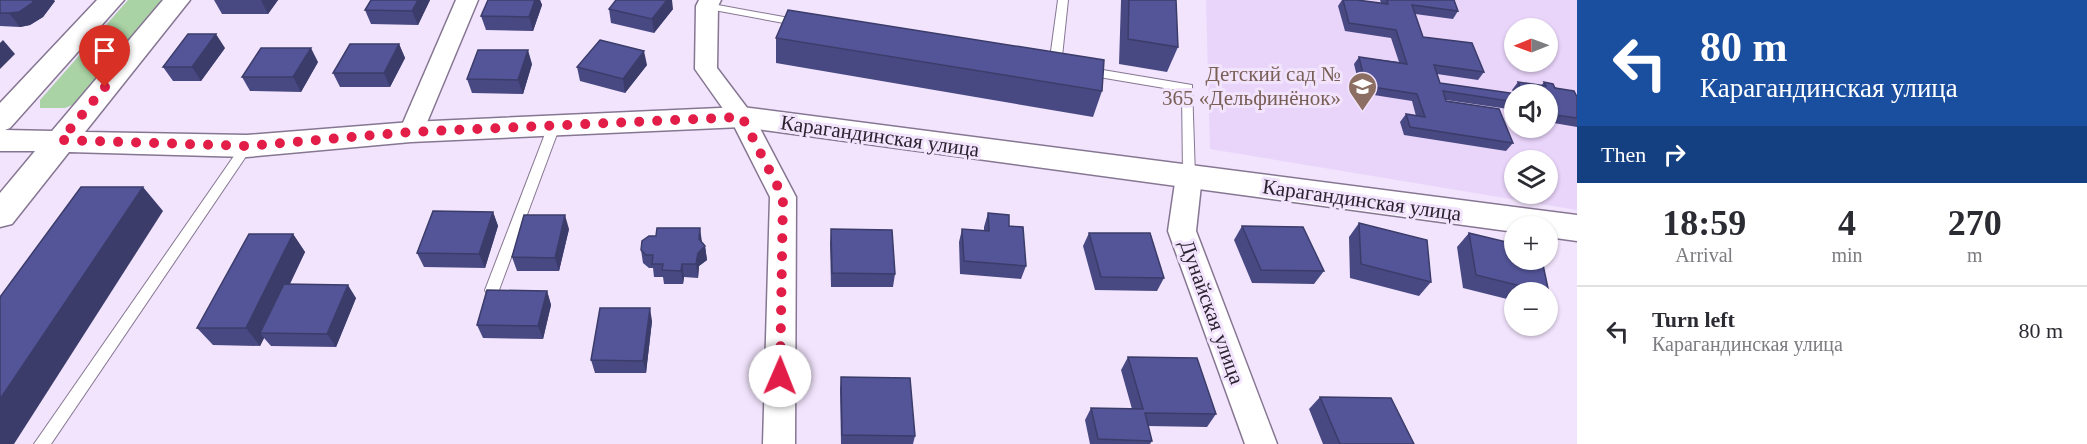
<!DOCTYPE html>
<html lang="en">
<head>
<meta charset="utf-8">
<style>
  :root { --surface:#fff; --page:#f2f2f3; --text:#2b2b33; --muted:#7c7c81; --line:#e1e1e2 }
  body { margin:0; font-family:Georgia,serif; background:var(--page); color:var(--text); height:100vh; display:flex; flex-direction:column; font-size:22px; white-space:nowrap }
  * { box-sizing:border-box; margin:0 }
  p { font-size:20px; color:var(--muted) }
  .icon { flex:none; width:33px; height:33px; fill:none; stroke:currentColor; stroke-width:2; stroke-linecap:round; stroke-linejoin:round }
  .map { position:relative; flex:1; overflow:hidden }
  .side { display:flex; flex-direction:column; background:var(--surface); width:510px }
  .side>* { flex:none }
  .guide { background:#1a4fa0; color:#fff; overflow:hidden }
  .needle { width:39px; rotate:269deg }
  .tools { position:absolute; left:1504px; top:18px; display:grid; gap:12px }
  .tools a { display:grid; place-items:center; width:54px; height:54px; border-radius:50%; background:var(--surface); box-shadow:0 2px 4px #0004; font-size:30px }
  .pin { position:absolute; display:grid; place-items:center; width:51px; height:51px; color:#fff; margin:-62px -26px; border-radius:50% 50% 50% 0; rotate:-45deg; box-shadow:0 0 6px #0007 }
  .pin .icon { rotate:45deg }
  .me { position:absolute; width:66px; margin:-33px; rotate:1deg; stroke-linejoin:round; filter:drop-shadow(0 0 4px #0008) }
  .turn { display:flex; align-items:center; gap:21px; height:126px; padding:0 24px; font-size:27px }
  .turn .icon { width:78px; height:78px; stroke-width:2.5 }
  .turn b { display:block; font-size:42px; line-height:51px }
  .then { display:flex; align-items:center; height:57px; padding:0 24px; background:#0003; gap:12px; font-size:22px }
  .eta { display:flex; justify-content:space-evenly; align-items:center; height:102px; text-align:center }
  .eta b { font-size:36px; font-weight:600; line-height:42px }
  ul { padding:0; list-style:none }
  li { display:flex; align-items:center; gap:18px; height:90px; padding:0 24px; border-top:2px solid var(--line) }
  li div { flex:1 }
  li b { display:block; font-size:22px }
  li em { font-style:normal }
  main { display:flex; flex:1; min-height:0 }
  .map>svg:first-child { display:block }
  .built { fill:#e9d4fa; fill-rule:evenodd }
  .green { fill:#aad3a5 }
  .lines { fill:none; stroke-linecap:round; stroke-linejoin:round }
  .lane-casing { stroke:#867692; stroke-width:2 }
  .street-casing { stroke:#867692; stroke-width:3 }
  .secondary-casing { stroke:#867692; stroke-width:3 }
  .lane { fill:#fff; fill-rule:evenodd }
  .street { fill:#fff; fill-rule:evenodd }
  .secondary { fill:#fff; fill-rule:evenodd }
  .wall { fill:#484983 }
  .shaded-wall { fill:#3b3c6a }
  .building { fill:#545598; stroke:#3b3c6a; stroke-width:1.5 }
  .route { stroke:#e11d48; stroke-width:10; stroke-dasharray:0 18 }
  .labels { text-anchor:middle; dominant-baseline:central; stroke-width:6; stroke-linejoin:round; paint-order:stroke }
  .education-label { font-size:21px; fill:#785e54; stroke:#f2e4fd; text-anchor:end }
  .street-label { font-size:21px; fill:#2a232f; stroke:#f2e4fd }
</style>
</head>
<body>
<main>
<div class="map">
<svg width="1577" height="444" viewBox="0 0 1577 444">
  <rect width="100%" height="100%" fill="#f2e4fd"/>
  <path class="built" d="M1206,0H1577V210L1210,149ZM1515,28H1548V62H1515ZM1515,94H1548V128H1515ZM1515,160H1548V194H1515Z"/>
  <polygon class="green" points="128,0 163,0 77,103 65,108 40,108 40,100"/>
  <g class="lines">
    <defs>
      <g id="lane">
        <polygon points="1058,0 1068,0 1061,66 1055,70 1049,66"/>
        <polygon points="707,3 800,20 805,23 800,26 703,8 703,4"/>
        <polygon points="1085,67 1192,85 1195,176 1194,179 1184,179 1183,176 1182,91 1081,74 1079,71"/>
        <polygon points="554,122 560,126 499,290 497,294 492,296 487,294 485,290 548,126"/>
        <polygon points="247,142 253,146 251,149 51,444 34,444 243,143"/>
      </g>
      <g id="street">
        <polygon points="456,0 478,0 423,132 420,138 411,140 402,138 399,132"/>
        <polygon points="699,0 721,0 718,6 717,68 754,117 796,197 795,444 763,444 770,197 731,120 695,69 696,6"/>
        <polygon points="1189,167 1198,169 1202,176 1196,231 1277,444 1245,444 1168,231 1176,176 1180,169"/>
      </g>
      <polygon id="secondary" points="97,0 124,0 10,128 5,130 52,131 163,0 190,0 85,132 247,135 411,122 742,107 1577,215 1577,241 1548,237 1548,226 1515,226 1515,232 742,127 411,142 247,157 69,152 12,224 0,227 0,193 35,151 0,151 0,103"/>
    </defs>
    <use href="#lane" class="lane-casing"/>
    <use href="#street" class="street-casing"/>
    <use href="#secondary" class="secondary-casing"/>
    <use href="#lane" class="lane"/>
    <use href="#street" class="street"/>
    <use href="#secondary" class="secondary"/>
  </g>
  <g class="wall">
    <polygon points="0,0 55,1 43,17 30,25 20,27 0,26"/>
    <polygon points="214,0 278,0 268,14 222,14"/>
    <polygon points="371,0 430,0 418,25 371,24 365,10"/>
    <polygon points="488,0 540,0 542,5 533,31 486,30 481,16"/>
    <polygon points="1121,0 1176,0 1178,47 1167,72 1119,64"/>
    <polygon points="1342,0 1357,0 1381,3 1380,0 1454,0 1458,11 1453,19 1415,14 1423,37 1484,72 1478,80 1437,74 1440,83 1514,94 1512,90 1518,82 1541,86 1544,82 1577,97 1577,127 1548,122 1548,94 1515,94 1515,110 1446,100 1446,101 1513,143 1506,151 1404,135 1400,122 1406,114 1416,116 1412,101 1361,93 1354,64 1359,57 1399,62 1391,38 1345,31 1338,6"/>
    <polygon points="609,9 673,9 654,33 611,23"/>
    <polygon points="776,38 1102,91 1093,117 776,63"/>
    <polygon points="399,44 405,58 390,87 340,87 333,73"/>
    <polygon points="225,48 201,81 173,81 163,67"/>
    <polygon points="318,62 301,92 250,91 242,77"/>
    <polygon points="532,64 523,94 472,93 467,79"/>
    <polygon points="647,65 625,93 580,81 577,67"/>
    <polygon points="493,212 498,226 485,268 424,267 417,253"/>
    <polygon points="988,213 1009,226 1026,266 1021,279 960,274 959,242 962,229 984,231 984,227"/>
    <polygon points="1359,223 1431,282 1419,296 1350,278 1349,237"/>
    <polygon points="1242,226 1324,271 1314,284 1252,283 1234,240"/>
    <polygon points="569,229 559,271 517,271 512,257"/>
    <polygon points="831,229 895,274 893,287 831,287 830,243"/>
    <polygon points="1089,233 1164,278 1157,291 1095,290 1083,246"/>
    <polygon points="1469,233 1549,293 1548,294 1548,292 1515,292 1515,301 1463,288 1457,247"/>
    <polygon points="293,234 305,252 290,284 356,298 336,347 271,346 264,338 260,346 213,345 197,328"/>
    <polygon points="702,242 705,246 707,260 699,266 698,278 684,277 683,284 664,284 663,277 654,277 653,268 649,268 643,263 641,250"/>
    <polygon points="547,291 551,305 543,339 483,338 477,325"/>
    <polygon points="652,321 646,373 595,373 591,360"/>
    <polygon points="1128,357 1216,414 1207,427 1148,426 1152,441 1150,444 1090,444 1085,420 1091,408 1132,409 1121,370"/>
    <polygon points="841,377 915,436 913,444 841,444 840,389"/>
    <polygon points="1320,397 1414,444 1323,444 1309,409"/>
  </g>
  <g class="shaded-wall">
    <polygon points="34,0 54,0 55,1 43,17 30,25 20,27 9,13"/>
    <polygon points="261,0 278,0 268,14"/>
    <polygon points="418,0 430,0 418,25 412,11"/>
    <polygon points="535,0 540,0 542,5 533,31 529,17"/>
    <polygon points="667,0 672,0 673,9 654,33 652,19"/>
    <polygon points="216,34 225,48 201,81 192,67"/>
    <polygon points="3,40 15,54 0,69 0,43"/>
    <polygon points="399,44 405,58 390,87 384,73"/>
    <polygon points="311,48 318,62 301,92 293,77"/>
    <polygon points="528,50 532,64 523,94 518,80"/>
    <polygon points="644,51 647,65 625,93 623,79"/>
    <polygon points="143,187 163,211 14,444 0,444 0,399"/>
    <polygon points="493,212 498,226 485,268 479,254"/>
    <polygon points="565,215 569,229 559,271 555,258"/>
    <polygon points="700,228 702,242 705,246 707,260 699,266 698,278 696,264"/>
    <polygon points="293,234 305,252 266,333 260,333 264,338 260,346 246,328"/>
    <polygon points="682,264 684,277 683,284 681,271"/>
    <polygon points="348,285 356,298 336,347 327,334"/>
    <polygon points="547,291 551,305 543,339 538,326"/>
    <polygon points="650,308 652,321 646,373 643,361"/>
  </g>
  <g class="building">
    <polygon points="0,0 34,0 32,3 19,12 9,13 0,13"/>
    <polygon points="371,0 418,0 412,11 365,10"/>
    <polygon points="488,0 535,0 529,17 481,16"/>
    <polygon points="616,0 667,0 652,19 609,9"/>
    <polygon points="1129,0 1176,0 1178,47 1128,39"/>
    <polygon points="1343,0 1357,0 1388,4 1387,0 1454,0 1458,11 1412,5 1423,37 1472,43 1484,72 1434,65 1440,83 1517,94 1515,94 1515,102 1443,91 1446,101 1499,109 1513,143 1410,127 1406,114 1425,117 1417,94 1366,86 1359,57 1407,64 1396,30 1349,23"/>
    <polygon points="788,10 1104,60 1102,91 776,38"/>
    <polygon points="188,34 216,34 192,67 163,67"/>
    <polygon points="600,40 644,51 623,79 577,67"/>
    <polygon points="350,44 399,44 384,73 333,73"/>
    <polygon points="261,48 311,48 293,77 242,77"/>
    <polygon points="478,50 528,50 518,80 467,79"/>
    <polygon points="1518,82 1546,86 1544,82 1553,84 1555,88 1574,91 1577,97 1577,118 1548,114 1548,94 1523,94"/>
    <polygon points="81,187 143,187 0,399 0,297"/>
    <polygon points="433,211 493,212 479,254 417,253"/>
    <polygon points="988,213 1009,215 1009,226 1023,227 1026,266 964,261 962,229 989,231"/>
    <polygon points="524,215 565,215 555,258 512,257"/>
    <polygon points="1359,223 1427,240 1431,282 1361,264"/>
    <polygon points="1242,226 1303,227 1324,271 1261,270"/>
    <polygon points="657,228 700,228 699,239 705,246 698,253 696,264 682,264 681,271 662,270 663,264 652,264 653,255 646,255 641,250 642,241 649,236 656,236"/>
    <polygon points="831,229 892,230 895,274 832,273"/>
    <polygon points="1089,233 1150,233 1164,278 1101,277"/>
    <polygon points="1469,233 1515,244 1515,260 1542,260 1549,293 1476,275"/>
    <polygon points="249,234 293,234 246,328 197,328"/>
    <polygon points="284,284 348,285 327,334 260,333"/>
    <polygon points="487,290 547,291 538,326 477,325"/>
    <polygon points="600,308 650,308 643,361 591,360"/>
    <polygon points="1128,357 1197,358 1216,414 1145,413 1152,441 1098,439 1091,408 1143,409"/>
    <polygon points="841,377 910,378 915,436 842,435"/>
    <polygon points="1320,397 1391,398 1414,444 1340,444"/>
  </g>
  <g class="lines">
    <polyline class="route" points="105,87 61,140 247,146 411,132 742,117 783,197 780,376"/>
  </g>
  <defs>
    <symbol id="school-pin" viewBox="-11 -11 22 30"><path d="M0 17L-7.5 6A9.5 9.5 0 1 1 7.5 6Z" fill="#8d6e63" stroke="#f2e4fd"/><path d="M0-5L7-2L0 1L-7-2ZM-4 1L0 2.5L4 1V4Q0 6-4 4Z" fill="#fff"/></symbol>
  </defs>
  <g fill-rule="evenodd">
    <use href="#school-pin" x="1346" y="70" width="33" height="45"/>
  </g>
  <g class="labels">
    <g class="education-label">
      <text x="1341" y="74">Детский сад №<tspan x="1341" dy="24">365 «Дельфинёнок»</tspan></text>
    </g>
    <g class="street-label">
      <text transform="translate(880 136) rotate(8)">Карагандинская улица</text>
      <text transform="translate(1362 200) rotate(8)">Карагандинская улица</text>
      <text transform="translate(1212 312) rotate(70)">Дунайская улица</text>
    </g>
  </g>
</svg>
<div class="tools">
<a><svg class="needle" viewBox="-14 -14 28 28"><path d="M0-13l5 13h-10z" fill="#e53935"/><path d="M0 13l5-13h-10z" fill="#7c7c81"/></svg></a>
<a><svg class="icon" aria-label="sound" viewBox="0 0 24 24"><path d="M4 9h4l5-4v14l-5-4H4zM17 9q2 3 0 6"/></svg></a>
<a><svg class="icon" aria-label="layers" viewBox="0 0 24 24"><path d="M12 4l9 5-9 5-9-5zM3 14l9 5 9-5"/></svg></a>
<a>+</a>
<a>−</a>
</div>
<div class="pin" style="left:105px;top:87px;background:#d93025"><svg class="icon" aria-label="arrive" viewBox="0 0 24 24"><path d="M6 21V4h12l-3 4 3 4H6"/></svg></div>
<svg class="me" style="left:780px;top:376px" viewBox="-20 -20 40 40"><circle r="19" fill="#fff"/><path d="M0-13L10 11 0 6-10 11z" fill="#e11d48"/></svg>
</div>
<section class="side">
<div class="guide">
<div class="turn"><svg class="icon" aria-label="left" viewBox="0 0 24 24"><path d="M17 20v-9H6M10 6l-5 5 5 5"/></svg><div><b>80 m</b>Карагандинская улица</div></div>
<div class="then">Then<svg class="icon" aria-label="right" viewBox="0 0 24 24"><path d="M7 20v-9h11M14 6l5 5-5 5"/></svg></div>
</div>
<div class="eta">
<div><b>18:59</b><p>Arrival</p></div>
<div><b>4</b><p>min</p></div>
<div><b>270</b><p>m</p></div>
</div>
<ul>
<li><svg class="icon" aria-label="left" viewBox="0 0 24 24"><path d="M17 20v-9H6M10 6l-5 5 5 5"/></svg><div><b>Turn left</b><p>Карагандинская улица</p></div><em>80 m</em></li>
</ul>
</section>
</main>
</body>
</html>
